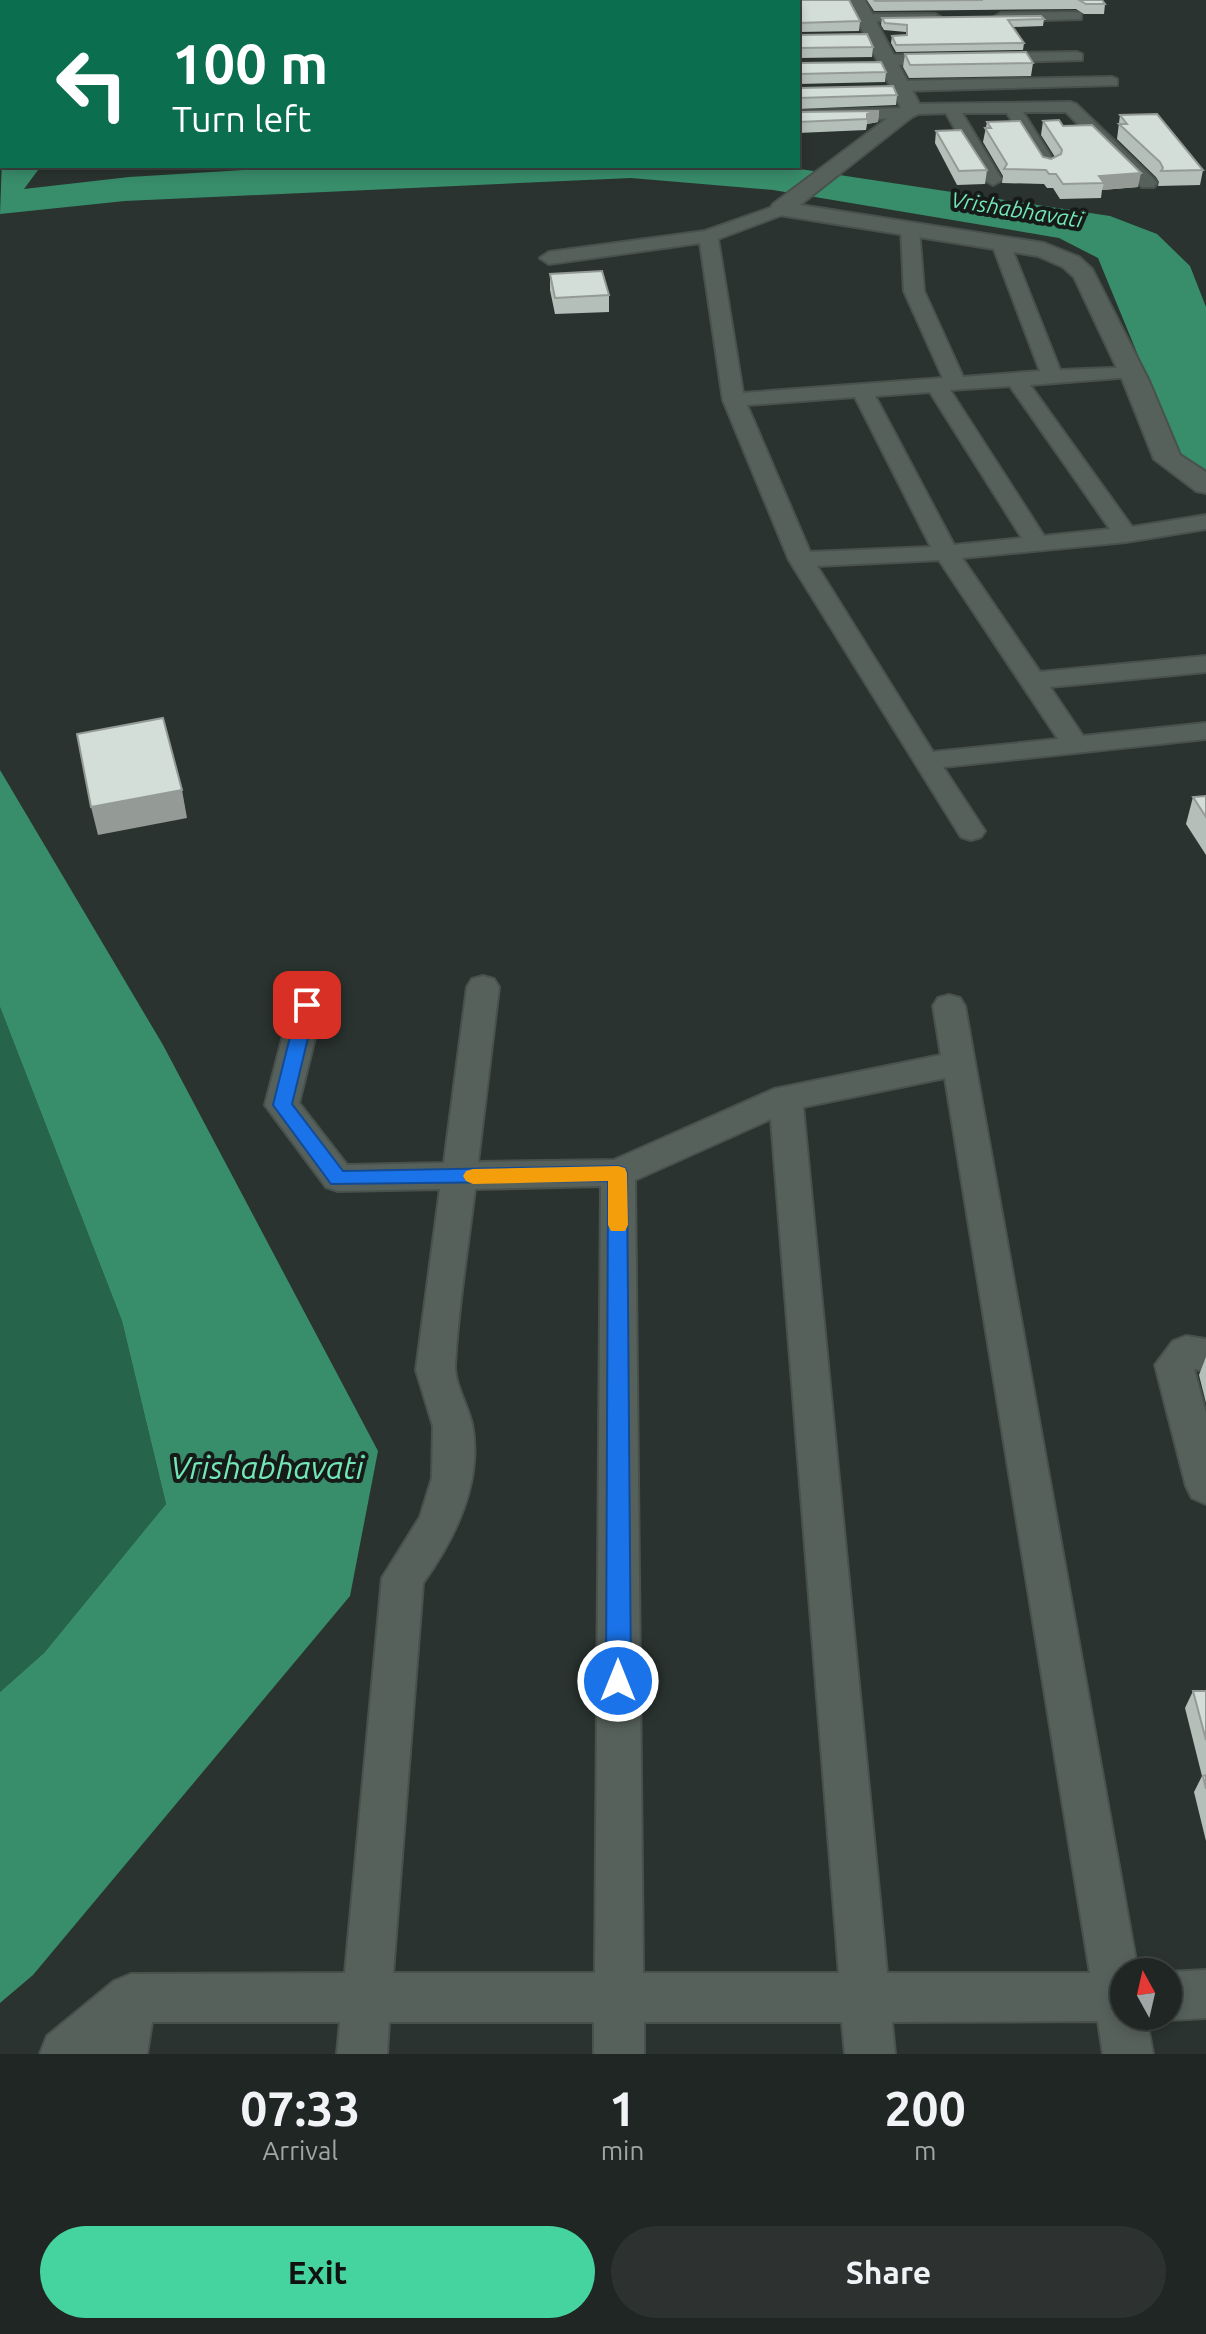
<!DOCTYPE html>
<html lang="en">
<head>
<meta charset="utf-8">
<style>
  :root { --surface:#202623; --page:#2d3230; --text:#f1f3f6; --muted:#a2a5a6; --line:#3d4341; --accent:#45d49f }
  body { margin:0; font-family:Ubuntu,sans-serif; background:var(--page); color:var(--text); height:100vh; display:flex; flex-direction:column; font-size:30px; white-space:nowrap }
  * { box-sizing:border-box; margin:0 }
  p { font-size:26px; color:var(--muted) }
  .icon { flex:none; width:44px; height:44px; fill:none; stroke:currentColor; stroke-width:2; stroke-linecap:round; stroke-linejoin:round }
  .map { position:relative; height:2054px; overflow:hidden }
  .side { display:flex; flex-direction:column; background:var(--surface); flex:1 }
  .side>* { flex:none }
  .top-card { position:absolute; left:0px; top:0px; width:800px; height:168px; box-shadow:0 4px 12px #0003,0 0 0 2px var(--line); background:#0b6e4f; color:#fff; overflow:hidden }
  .needle { width:52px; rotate:352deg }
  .tools { position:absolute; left:1110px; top:1958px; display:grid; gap:16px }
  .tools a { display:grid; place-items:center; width:72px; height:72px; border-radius:50%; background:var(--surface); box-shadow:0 4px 12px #0003,0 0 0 2px var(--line); font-size:40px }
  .pin { position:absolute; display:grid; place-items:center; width:68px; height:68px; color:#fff; margin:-34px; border-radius:16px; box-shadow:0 4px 12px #0006 }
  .me { position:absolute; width:88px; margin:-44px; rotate:0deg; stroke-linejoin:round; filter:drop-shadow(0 0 6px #0008) }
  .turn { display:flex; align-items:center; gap:28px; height:168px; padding:0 40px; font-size:36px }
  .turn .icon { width:104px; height:104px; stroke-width:2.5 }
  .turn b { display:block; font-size:56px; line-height:68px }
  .eta { display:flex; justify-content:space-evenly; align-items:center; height:136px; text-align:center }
  .eta b { font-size:48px; font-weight:700; line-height:56px }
  .button { display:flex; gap:16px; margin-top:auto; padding:16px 40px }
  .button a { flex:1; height:92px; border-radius:48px; background:var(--accent); color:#111; font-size:32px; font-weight:700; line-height:92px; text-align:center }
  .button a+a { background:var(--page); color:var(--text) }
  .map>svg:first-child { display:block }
  .green { fill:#26644b }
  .water { fill:#388d6b }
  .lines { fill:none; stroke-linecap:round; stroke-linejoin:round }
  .minor-casing { stroke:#49514d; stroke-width:4 }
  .tertiary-casing { stroke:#49514d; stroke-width:4 }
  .minor { fill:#57615c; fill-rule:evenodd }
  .tertiary { fill:#57615c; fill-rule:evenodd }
  .wall { fill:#b5bfba }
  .shaded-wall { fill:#949b97 }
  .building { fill:#d3ded8; stroke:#949b97; stroke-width:2 }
  .route { fill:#1a73e8; stroke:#114b97; stroke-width:2 }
  .slow { fill:#f59e0b }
  .labels { text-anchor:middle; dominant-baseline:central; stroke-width:8; stroke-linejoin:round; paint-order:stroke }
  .far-water-label { font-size:22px; font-style:italic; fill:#72e6b6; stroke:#161a18 }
  .near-water-label { font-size:32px; font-style:italic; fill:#72e6b6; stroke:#161a18 }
</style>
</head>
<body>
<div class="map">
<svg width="1206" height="2054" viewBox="0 0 1206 2054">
  <rect width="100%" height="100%" fill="#2a332f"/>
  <polygon class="green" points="0,1007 122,1321 166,1504 44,1653 0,1692"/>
  <g class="water">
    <polygon points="2,160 2,166 41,166 24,189 129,177 312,166 780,166 1110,216 1157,234 1190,266 1206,307 1206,475 1181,460 1098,258 1059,238 773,190 631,178 125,201 0,214"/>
    <polygon points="0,770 163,1045 378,1451 350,1596 33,1975 0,2003 0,1692 44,1653 166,1504 122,1321 0,1007"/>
  </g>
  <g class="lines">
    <defs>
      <g id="minor">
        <polygon points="366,0 381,0 365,2"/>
        <polygon points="1076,12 1081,13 1081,19 1001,21 994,17 1001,13"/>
        <polygon points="866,14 935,14 942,18 935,22 861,21 861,15"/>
        <polygon points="1077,52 1082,54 1082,60 887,65 879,60 887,55"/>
        <polygon points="1112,77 1117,79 1117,85 900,91 892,86 900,81"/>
        <polygon points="1070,102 1076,104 1154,179 1157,183 1154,187 1142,187 1066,112 1023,112 1057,166 1049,171 1043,170 1007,113 962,113 1002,180 993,185 984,180 946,113 918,114 910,118 798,121 798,111 904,108 912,104"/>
        <polygon points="2,106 2,117 0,118 0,107"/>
        <polygon points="0,149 2,149 0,161"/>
        <path d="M781,204L790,209L787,213L718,239L743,393L943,378L904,291L901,229L910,224L919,229L924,291L963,377L1040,371L992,244L1001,238L1010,244L1060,370L1138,367L1141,371L1131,377L1030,385L1132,527L1206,515V529L1126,542L962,558L1040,672L1206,656V672L1050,687L1083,736L1206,723V739L943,767L985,831L981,837L971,840L961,837L789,560L723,400L700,243L549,264L540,258L549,252L705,231ZM1010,386L1110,529L1044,536L950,390ZM930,392L1022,538L954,545L875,396ZM855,397L931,547L810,552L747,405ZM939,560L1058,739L933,752L817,566Z"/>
        <path d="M483,976L494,979L499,987L478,1162L614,1160L774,1089L941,1055L933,1006L938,998L949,995L960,998L965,1006L975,1063L1138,1972H1124V2016H1146L1153,2054H1103L1098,2021L892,2022L895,2054H845L842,2022H644V2054H594V2022H389L387,2054H337L340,2022H152L147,2054H40L47,2036L114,1981L131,1974L345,1973L382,1578L420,1517L432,1478L433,1426L416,1370L440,1189L338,1191L326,1187L265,1105L291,1005L296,997L307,994L318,997L323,1005L299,1103L347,1165L444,1163L467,987L472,979ZM945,1078L1090,1973H887L803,1107ZM771,1119L839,1973H643L635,1180ZM601,1186L595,1973H393L423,1583C456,1537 483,1481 472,1424C468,1406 454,1383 455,1365C458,1307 468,1247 475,1189Z"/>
        <polygon points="1186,1336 1206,1339 1206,1371 1194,1369 1206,1413 1206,1504 1192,1498 1186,1486 1155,1365 1173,1341"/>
        <polygon points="1206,1970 1206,2018 1168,2020 1157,2016 1168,2016 1167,1972"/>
      </g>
      <polygon id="tertiary" points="847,0 865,0 922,109 800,205 1044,243 1079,257 1092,269 1149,381 1180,455 1206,472 1206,493 1196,491 1154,459 1123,381 1074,277 1063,267 1038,256 773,214 770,209 773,204 901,108"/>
    </defs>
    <use href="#minor" class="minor-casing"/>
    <use href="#tertiary" class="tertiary-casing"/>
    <use href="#minor" class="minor"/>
    <use href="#tertiary" class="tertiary"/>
  </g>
  <g class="wall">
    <polygon points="747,0 849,0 860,21 859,31 798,32 798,2 748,2"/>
    <polygon points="867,0 1102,0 1105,4 1104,14 1084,14 1076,9 874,11"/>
    <polygon points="882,18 1044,19 1043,26 1013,27 1024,43 1023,50 896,52 891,43 892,36 906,35 906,32 884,30 881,25"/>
    <polygon points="798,35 873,47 872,57 798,58"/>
    <polygon points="905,54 1033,63 1031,76 909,78 903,67"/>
    <polygon points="798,63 886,72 885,82 798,84"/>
    <polygon points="798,88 897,95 896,105 798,109"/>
    <polygon points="879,111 878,122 867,124 866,130 798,133 798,112"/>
    <polygon points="1120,115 1203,170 1200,185 1158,186 1159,182 1156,177 1117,139"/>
    <polygon points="1043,121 1063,126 1138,187 1102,190 1101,198 1060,199 1053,188 1047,188 1044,184 1002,183 1003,176 983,142 987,122 1043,157 1051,159 1055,157 1041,135"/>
    <polygon points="936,131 987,170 985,184 957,185 935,143"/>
    <polygon points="550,274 609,295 609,312 555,314 550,290"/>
    <polygon points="1206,796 1206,855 1186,824 1193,797"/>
    <polygon points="1206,1357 1206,1403 1199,1375"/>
    <polygon points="1193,1691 1206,1691 1206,1841 1194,1792 1202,1776 1185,1708"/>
  </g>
  <g class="shaded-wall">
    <polygon points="879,111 878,122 867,124 867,114"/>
    <polygon points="1141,173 1138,187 1102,190 1104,183 1099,176"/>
    <polygon points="182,790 187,818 98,835 91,807"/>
  </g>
  <g class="building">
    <polygon points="633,0 677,0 678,2 633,2"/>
    <polygon points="753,0 849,0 860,21 798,23 798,2 755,2"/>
    <polygon points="874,0 983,0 875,1"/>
    <polygon points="1079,0 1102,0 1105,4 1086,4"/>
    <polygon points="1041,16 1044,19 1008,20 1024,43 896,45 892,36 907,35 907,25 885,23 882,18"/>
    <polygon points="867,34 873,47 798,48 798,35"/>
    <polygon points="1026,52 1033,63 910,65 905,54"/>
    <polygon points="881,62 886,72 798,74 798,63"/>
    <polygon points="893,86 897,95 798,98 798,88"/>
    <polygon points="879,111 867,114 867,119 798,122 798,112"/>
    <polygon points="1157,114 1203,170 1161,171 1163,168 1160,162 1119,124 1127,124 1120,115"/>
    <polygon points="1059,120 1063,126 1092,125 1141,173 1099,176 1104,183 1063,184 1056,174 1049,174 1046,170 1004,169 1007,164 985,128 991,128 987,122 1020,121 1043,157 1051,159 1061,154 1062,150 1043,121"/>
    <polygon points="961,130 987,170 959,171 936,131"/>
    <polygon points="602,271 609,295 555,298 550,274"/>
    <polygon points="163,718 182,790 91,807 77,734"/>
    <polygon points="1206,796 1206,817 1193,797"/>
    <polygon points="1193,1691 1206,1691 1206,1740"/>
    <polygon points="1206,1775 1206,1789 1203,1776"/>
  </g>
  <polygon class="route" points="307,999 316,1005 292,1104 343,1171 618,1166 625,1168 627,1173 631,1681 627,1689 618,1693 610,1689 606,1681 608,1181 331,1184 273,1105 298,1005"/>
  <polygon class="slow" points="618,1166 625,1168 627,1173 628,1225 625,1231 611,1231 608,1225 608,1181 473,1184 466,1181 463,1176 466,1171 473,1169"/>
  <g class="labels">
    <g class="far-water-label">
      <text transform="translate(1017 209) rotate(9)">Vrishabhavati</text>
    </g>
    <g class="near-water-label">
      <text x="267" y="1467">Vrishabhavati</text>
    </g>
  </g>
</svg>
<div class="tools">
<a><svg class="needle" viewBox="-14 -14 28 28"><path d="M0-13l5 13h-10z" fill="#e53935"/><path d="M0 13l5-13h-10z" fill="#a2a5a6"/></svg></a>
</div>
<div class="pin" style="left:307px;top:1005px;background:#d93025"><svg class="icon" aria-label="arrive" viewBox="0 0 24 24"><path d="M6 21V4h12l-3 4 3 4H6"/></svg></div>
<svg class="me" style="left:618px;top:1681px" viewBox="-20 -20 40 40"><circle r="17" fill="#1a73e8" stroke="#fff" stroke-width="3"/><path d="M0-11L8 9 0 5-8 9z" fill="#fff"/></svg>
<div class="top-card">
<div class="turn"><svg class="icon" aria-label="left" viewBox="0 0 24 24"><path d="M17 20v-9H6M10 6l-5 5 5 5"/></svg><div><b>100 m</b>Turn left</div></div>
</div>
</div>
<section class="side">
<div class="eta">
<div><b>07:33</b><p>Arrival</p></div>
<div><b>1</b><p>min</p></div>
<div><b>200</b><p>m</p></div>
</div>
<div class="button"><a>Exit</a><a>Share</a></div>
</section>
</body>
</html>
